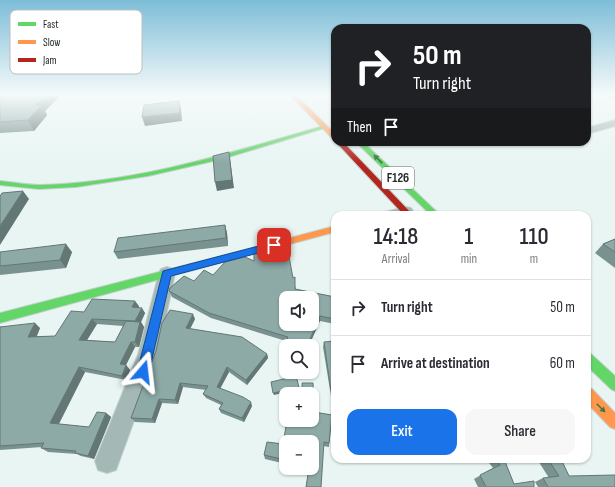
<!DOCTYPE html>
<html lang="en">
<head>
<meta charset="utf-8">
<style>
  :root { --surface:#fff; --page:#f7f7f7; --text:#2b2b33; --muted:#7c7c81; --line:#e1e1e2; --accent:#1a73e8 }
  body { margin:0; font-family:"Sofia Sans Condensed",sans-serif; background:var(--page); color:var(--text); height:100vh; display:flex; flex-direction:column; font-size:15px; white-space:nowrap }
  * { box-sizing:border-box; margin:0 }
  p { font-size:13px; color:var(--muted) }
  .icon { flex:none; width:22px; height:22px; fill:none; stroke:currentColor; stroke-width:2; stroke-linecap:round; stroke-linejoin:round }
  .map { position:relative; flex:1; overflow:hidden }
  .side { position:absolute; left:331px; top:211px; width:260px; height:252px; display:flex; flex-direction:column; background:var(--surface); border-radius:12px; box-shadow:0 1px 3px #0004 }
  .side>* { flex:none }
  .guide { position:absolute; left:331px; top:24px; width:260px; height:122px; border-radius:12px; box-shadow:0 1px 3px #0004; background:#202124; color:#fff; overflow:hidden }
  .tools { position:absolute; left:279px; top:291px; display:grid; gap:8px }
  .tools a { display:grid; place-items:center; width:40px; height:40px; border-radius:8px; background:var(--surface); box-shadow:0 1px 3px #0004; font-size:20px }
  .pin { position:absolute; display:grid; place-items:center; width:34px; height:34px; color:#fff; margin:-17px; border-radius:8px; box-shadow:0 2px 6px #0006 }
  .me { position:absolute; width:44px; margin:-22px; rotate:17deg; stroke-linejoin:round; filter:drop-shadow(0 0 3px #0008) }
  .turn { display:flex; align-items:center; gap:14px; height:84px; padding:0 16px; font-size:18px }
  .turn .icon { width:52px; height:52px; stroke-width:2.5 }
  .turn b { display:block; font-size:28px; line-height:34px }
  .then { display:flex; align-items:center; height:38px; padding:0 16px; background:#0003; gap:8px; font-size:15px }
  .eta { display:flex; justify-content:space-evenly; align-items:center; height:68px; text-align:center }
  .eta b { font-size:24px; font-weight:600; line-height:28px }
  .button { display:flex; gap:8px; margin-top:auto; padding:8px 16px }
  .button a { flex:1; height:46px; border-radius:12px; background:var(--accent); color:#fff; font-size:16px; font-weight:600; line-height:46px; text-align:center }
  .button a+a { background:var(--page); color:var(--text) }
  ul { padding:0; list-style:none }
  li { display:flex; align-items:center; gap:12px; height:56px; padding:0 16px; border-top:1px solid var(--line) }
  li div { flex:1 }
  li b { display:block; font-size:15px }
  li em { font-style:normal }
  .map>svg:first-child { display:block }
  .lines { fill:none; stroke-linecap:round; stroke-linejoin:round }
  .street-casing { stroke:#c5d0ce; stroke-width:2 }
  .fast-casing { stroke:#c5d0ce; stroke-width:2 }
  .slow-casing { stroke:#c5d0ce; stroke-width:2 }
  .jam-casing { stroke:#c5d0ce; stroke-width:2 }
  .street { fill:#a4b9b6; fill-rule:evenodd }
  .fast { fill:#63d668; fill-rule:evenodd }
  .slow { fill:#ff974d; fill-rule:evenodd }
  .jam { fill:#b3261e; fill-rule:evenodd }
  .wall { fill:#799290; fill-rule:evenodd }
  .shaded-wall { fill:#637775 }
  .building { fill:#8daaa7; stroke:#637775; fill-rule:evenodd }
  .oneway { fill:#3f7845 }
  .route { fill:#1a73e8; stroke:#114b97 }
  .labels { text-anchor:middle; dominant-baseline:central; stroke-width:3; stroke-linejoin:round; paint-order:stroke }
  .shield { fill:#fff; stroke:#646b69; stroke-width:1 }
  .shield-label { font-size:13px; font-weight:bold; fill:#212b29 }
  .key { fill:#fff; stroke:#bcbfbf; stroke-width:1 }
  .key-label { font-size:11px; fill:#212b29 }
</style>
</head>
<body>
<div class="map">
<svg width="615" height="487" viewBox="0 0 615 487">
  <rect width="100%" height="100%" fill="#e8f5f3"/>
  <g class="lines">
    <defs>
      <g id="street">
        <polygon points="607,95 615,95 615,99 608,97"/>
        <polygon points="615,120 615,126 587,134 587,128"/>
        <polygon points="406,207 411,208 413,211 411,214 383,215 385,212"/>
        <polygon points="167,267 173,269 175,273 158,355 116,470 107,473 98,470 95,461 138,355 159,273 161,269"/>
      </g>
      <g id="fast">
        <path d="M323,126L328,127L222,159L148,176L76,187L39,189L0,185V181C13,182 26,185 39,185C136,183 230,153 323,126Z"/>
        <polygon points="356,142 363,142 440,215 431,215"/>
        <polygon points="256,247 259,248 261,250 259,252 0,323 0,313"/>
        <polygon points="587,352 591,354 615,376 615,391 611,389 587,366"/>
      </g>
      <g id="slow">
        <polygon points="290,95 296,95 335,134 335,140 333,139"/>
        <polygon points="335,226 335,232 256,253 251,250 256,247"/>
        <polygon points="587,388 592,389 615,413 615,429 610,427 587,403"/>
      </g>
      <polygon id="jam" points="336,142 343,142 413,215 404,215"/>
    </defs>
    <use href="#street" class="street-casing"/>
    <use href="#fast" class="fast-casing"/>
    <use href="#slow" class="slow-casing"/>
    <use href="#jam" class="jam-casing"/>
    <use href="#street" class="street"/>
    <use href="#fast" class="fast"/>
    <use href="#slow" class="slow"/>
    <use href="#jam" class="jam"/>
  </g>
  <g class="wall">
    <polygon points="0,95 61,95 45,111 47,115 34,131 0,133"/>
    <polygon points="330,95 335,95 335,97 332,98"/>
    <polygon points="225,225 227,233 228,246 118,259 114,252"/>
    <polygon points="615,239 615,268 595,253 603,244"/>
    <polygon points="0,252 72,252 66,268 0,275"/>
    <polygon points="213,275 293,278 296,289 335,297 335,324 320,321 286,346 286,351 285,350 284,345 286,341 211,318 172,297 169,291 194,281"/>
    <path d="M139,306L138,308L145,313L141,322L144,327L139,347H135L126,365L130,370L126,380L85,372L59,424L89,427L106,413L111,417L94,459L81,456L77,454L48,452L41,448L42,447L0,450V326L1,327L40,328L37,336H55L84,312ZM97,324L123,326L115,342L87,340Z"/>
    <polygon points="195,319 190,329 267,354 268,358 247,385 229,372 220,388 252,406 244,422 221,413 219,409 221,405 206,398 203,394 206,390 183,387 178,404 162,403 155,423 135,422 131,418 156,351"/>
    <polygon points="335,341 335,395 331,396 323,347 324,342"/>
    <polygon points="302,383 313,383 314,412 332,415 329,447 323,446 321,487 306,487 309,469 305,468 312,468 312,442 286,442 286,464 265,459 264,455 267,442 283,444 287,420 312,420 312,394 302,394"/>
    <polygon points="486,459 504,459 514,484 534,487 478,487 474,479 493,468"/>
    <polygon points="537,459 561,459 569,476 615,487 538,487 535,482 543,478 549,478"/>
  </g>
  <g class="shaded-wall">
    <polygon points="47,95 61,95 45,111 47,115 34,131 28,120 35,105"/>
    <polygon points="179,101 181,108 182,121 145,126 142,117"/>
    <polygon points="229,152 234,188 217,191 215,182"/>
    <polygon points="23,191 29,199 0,245 0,226"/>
    <polygon points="225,225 227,233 228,246 226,238"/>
    <polygon points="66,244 72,252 66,268 60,260"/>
    <polygon points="135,301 139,306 136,313 132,307"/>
    <polygon points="142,308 145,313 141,322 144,327 139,347 135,342 135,321"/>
    <polygon points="193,314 195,319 188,333 186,328"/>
    <polygon points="320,316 320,321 309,346 307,346"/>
    <polygon points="92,319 97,324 84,345 79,340"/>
    <polygon points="35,323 40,328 34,342 28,337"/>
    <polygon points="131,342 135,347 124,369 120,364"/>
    <polygon points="267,354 268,358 247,385 246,380"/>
    <polygon points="126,365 130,370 126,380 122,376"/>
    <polygon points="79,367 85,372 57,427 50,423"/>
    <polygon points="227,367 229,372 219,391 217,387"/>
    <polygon points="180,383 183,387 178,404 175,400"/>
    <polygon points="299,387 299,389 274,395 273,393"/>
    <polygon points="159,399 162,403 155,423 152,419"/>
    <polygon points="251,402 252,406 244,422 242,418"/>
    <polygon points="106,413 111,417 94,459 88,456"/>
  </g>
  <g class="building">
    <polygon points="0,95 47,95 35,105 42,105 28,120 0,122"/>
    <polygon points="179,101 180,113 142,117 144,105"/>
    <polygon points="229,152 232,180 215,182 213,156"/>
    <polygon points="23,191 0,226 0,196 2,193"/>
    <polygon points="225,225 226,238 114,252 118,238"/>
    <polygon points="615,239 615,252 603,244"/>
    <polygon points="66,244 60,260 0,266 0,252"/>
    <path d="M287,246L293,278L295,277V289L335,297V319L320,316L307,346H286L284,345L288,337L209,313L169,291L170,288L184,276L194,281L204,270L213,275L225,262L245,257L254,261V254ZM286,298H312V324H286Z"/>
    <polygon points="92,299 135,301 132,307 142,308 135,321 92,319 79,340 115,342 126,321 140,322 135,342 131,342 120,364 126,365 122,376 79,367 50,423 89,427 97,412 106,413 88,456 75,453 76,451 41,448 44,443 0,446 0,327 35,323 28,337 55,336 71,311 84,312"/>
    <polygon points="170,310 193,314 186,328 242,337 267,354 246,380 227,367 217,387 243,397 251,402 242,418 219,409 223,403 203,394 208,386 180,383 175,400 159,399 152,419 131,418 156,351 162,323"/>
    <polygon points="335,341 335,391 331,391 324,342"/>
    <polygon points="296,376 299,387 273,393 271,382"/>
    <polygon points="302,383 313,383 314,412 332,415 329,443 324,442 321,487 306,487 309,468 312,468 312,442 286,442 286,460 264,455 267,442 283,444 287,420 312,420 312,394 302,394"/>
    <polygon points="496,459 504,459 514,484 534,481 534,487 486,487 480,475 500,465"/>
    <polygon points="548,459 561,459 569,476 615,475 615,487 548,487 543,478 559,476"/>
  </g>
  <defs><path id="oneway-solid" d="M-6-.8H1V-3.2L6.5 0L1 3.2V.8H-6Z"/></defs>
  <g class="oneway">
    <use href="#oneway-solid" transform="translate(378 159) rotate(-136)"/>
    <use href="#oneway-solid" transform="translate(601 408) rotate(45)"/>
  </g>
  <linearGradient id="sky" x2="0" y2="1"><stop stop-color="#7dbdd8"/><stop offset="0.58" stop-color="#f5fafa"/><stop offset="1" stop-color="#f5fafa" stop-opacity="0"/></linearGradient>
  <rect width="615" height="163" fill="url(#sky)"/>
  <polygon class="route" points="274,242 278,245 277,248 171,276 149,372 147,376 143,378 139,376 137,372 163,271"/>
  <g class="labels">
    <rect class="shield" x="382" y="167" width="32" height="22" rx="3"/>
    <g class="shield-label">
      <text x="398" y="178">F126</text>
    </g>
  </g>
  <rect x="10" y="10" width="132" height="64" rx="6" class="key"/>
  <rect x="18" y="22" width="18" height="4" fill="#63d668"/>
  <rect x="18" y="40" width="18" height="4" fill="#ff974d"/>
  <rect x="18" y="58" width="18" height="4" fill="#b3261e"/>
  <g class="key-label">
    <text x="43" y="28">Fast</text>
    <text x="43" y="46">Slow</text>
    <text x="43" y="64">Jam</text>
  </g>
</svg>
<div class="tools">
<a><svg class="icon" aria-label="sound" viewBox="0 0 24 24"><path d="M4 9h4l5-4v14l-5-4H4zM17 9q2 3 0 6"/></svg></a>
<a><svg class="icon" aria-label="search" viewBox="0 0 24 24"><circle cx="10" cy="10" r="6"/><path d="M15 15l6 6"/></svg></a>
<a>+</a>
<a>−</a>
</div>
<div class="pin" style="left:274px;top:245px;background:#d93025"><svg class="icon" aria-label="arrive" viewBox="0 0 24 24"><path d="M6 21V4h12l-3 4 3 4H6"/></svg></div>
<svg class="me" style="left:143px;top:372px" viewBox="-20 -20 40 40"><path d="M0-17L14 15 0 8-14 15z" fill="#1a73e8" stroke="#fff" stroke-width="4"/></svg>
<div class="guide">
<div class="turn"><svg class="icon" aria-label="right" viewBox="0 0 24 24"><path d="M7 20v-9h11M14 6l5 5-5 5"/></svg><div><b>50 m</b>Turn right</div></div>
<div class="then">Then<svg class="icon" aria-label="arrive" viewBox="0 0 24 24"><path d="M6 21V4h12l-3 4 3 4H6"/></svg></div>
</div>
<section class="side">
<div class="eta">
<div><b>14:18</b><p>Arrival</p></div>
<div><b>1</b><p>min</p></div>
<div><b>110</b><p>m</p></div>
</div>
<ul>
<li><svg class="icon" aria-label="right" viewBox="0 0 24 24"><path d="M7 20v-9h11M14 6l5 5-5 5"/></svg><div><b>Turn right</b></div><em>50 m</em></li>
<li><svg class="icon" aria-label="arrive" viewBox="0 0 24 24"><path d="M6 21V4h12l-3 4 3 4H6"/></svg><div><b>Arrive at destination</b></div><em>60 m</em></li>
</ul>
<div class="button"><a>Exit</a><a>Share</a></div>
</section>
</div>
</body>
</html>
